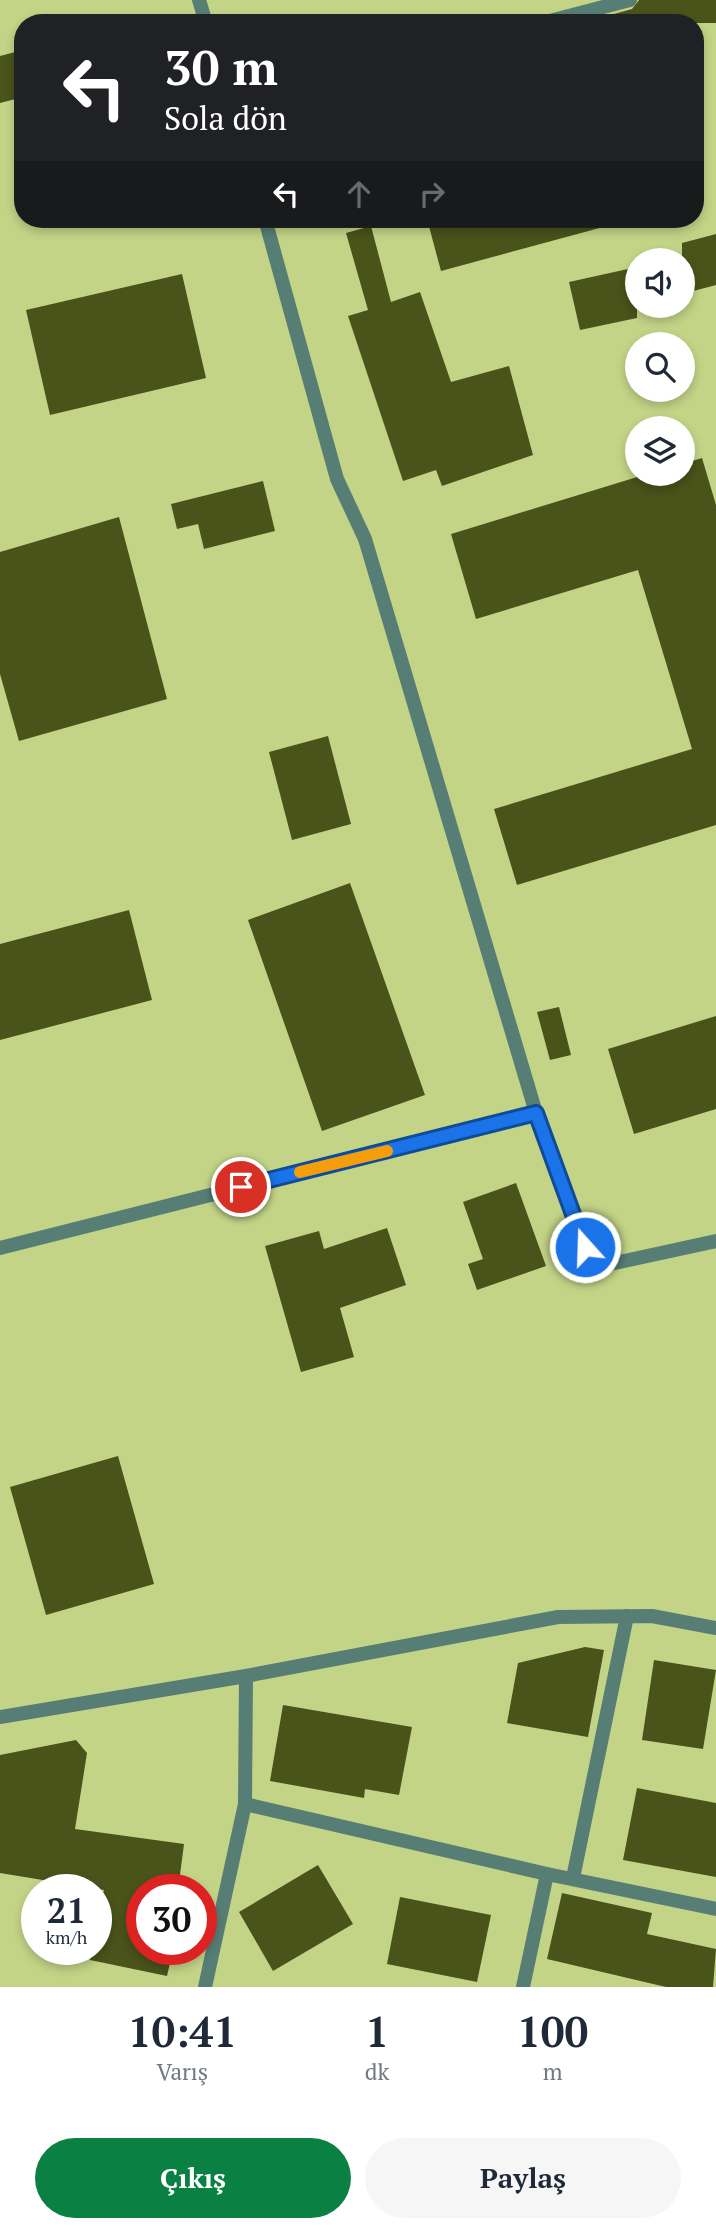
<!DOCTYPE html>
<html lang="tr">
<head>
<meta charset="utf-8">
<style>
  :root { --surface:#fff; --page:#f6f6f7; --text:#1f2937; --muted:#747a83; --accent:#0b8043 }
  body { margin:0; font-family:"PT Serif",serif; background:var(--page); color:var(--text); height:100vh; display:flex; flex-direction:column; font-size:26px; white-space:nowrap }
  * { box-sizing:border-box; margin:0 }
  p { font-size:23px; color:var(--muted) }
  .icon { flex:none; width:38px; height:38px; fill:none; stroke:currentColor; stroke-width:2; stroke-linecap:round; stroke-linejoin:round }
  .map { position:relative; height:1987px; overflow:hidden }
  .details { display:flex; flex-direction:column; background:var(--surface); flex:1 }
  .details>* { flex:none }
  .hud { position:absolute; left:14px; top:14px; width:690px; height:214px; border-radius:28px; box-shadow:0 4px 10px #0003; background:#202124; color:#fff; overflow:hidden }
  .controls { position:absolute; left:625px; top:248px; display:grid; gap:14px }
  .controls a { display:grid; place-items:center; width:70px; height:70px; border-radius:50%; background:var(--surface); box-shadow:0 4px 10px #0003; font-size:35px }
  .speed { position:absolute; left:21px; top:1874px; display:flex; gap:14px; font-size:35px; font-weight:700; text-align:center }
  .speed>* { display:grid; place-content:center; width:91px; height:91px; border-radius:50%; background:var(--surface); box-shadow:0 4px 10px #0003; line-height:1 }
  .speed small { font-size:18px; font-weight:400 }
  .speed .limit { border:10px solid #d22; background:#fff; color:#111 }
  .pin { position:absolute; display:grid; place-items:center; width:60px; height:60px; color:#fff; margin:-30px; border:4px solid #fff; border-radius:50%; box-shadow:0 2px 7px #0007 }
  .me { position:absolute; width:77px; margin:-38px; rotate:340deg; stroke-linejoin:round; filter:drop-shadow(0 0 5px #0008) }
  .turn { display:flex; align-items:center; gap:24px; height:147px; padding:0 35px; font-size:32px }
  .turn .icon { width:91px; height:91px; stroke-width:2.5 }
  .turn b { display:block; font-size:49px; line-height:60px }
  .lanes { display:flex; align-items:center; height:66px; padding:0 35px; background:#0003; justify-content:center; gap:35px; direction:ltr }
  .lanes .off { opacity:.35 }
  .eta { display:flex; justify-content:space-evenly; align-items:center; height:119px; text-align:center }
  .eta b { font-size:42px; font-weight:800; line-height:49px }
  .cta { display:flex; gap:14px; margin-top:auto; padding:14px 35px }
  .cta a { flex:1; height:80px; border-radius:42px; background:var(--accent); color:#fff; font-size:28px; font-weight:800; line-height:80px; text-align:center }
  .cta a+a { background:var(--page); color:var(--text) }
  .map>svg:first-child { display:block }
  .building { fill:#49531a }
  .lines { fill:none; stroke-linecap:round; stroke-linejoin:round }
  .minor { stroke:#577e75; stroke-width:14 }
  .route-casing { stroke:#114b97; stroke-width:18 }
  .route { stroke:#1a73e8; stroke-width:12 }
  .slow { stroke:#f59e0b; stroke-width:12 }
</style>
</head>
<body>
<div class="map">
<svg width="716" height="1987" viewBox="0 0 716 1987">
  <rect width="100%" height="100%" fill="#c3d487"/>
  <g class="building">
    <polygon points="639,0 716,0 716,23 581,23 632,9"/>
    <polygon points="23,50 23,97 0,103 0,56"/>
    <polygon points="427,219 606,219 607,226 441,271"/>
    <polygon points="371,226 391,302 420,292 451,382 509,366 533,455 442,486 436,470 403,481 348,316 368,310 346,233"/>
    <polygon points="716,234 716,285 682,294 682,243"/>
    <polygon points="637,267 637,318 580,330 569,282"/>
    <polygon points="182,274 206,378 50,415 26,310"/>
    <polygon points="702,458 716,505 716,825 517,885 494,809 692,749 638,570 476,619 451,534 647,474 682,474 682,464"/>
    <polygon points="263,481 275,531 204,549 198,524 177,529 171,504"/>
    <polygon points="119,517 167,699 19,741 0,674 0,552"/>
    <polygon points="328,736 351,824 292,840 269,752"/>
    <polygon points="350,883 425,1095 322,1131 248,920"/>
    <polygon points="129,910 152,1000 0,1040 0,944"/>
    <polygon points="559,1007 571,1055 550,1060 537,1012"/>
    <polygon points="716,1016 716,1109 634,1134 608,1049"/>
    <polygon points="516,1183 546,1266 477,1290 468,1264 483,1259 463,1202"/>
    <polygon points="387,1228 406,1285 340,1308 354,1357 301,1372 265,1246 319,1231 324,1249"/>
    <polygon points="118,1456 154,1584 46,1615 10,1487"/>
    <polygon points="585,1647 604,1650 588,1737 507,1723 518,1663"/>
    <polygon points="654,1660 716,1670 703,1749 642,1740"/>
    <polygon points="283,1705 412,1727 399,1795 365,1789 364,1798 270,1781"/>
    <polygon points="76,1740 87,1753 75,1829 184,1844 178,1890 142,1890 142,1950 173,1950 167,1976 90,1960 91,1950 96,1950 96,1925 104,1890 0,1873 0,1755"/>
    <polygon points="637,1788 716,1803 716,1877 623,1860"/>
    <polygon points="318,1865 353,1924 273,1971 239,1912"/>
    <polygon points="562,1893 652,1913 647,1934 716,1949 713,1987 666,1987 547,1959"/>
    <polygon points="400,1897 491,1915 477,1982 387,1964"/>
  </g>
  <g class="lines">
    <g class="minor">
      <polyline points="199,0 206,23"/>
      <polyline points="542,23 630,0"/>
      <polyline points="265,219 337,479 365,539 536,1113 585,1247 615,1263 716,1241"/>
      <polyline points="0,1248 536,1113"/>
      <polyline points="0,1717 246,1676 558,1617 652,1616 716,1628"/>
      <polyline points="245,1804 547,1874 716,1909"/>
      <polyline points="573,1878 627,1616"/>
      <polyline points="205,1987 245,1804 246,1676"/>
      <polyline points="523,1987 547,1874"/>
    </g>
  </g>
  <g class="lines">
    <defs>
      <polyline id="route" points="241,1187 536,1113 585,1247"/>
    </defs>
    <use href="#route" class="route-casing"/>
    <use href="#route" class="route"/>
    <polyline class="slow" points="300,1172 387,1151"/>
  </g>
</svg>
<div class="controls">
<a><svg class="icon" aria-label="sound" viewBox="0 0 24 24"><path d="M4 9h4l5-4v14l-5-4H4zM17 9q2 3 0 6"/></svg></a>
<a><svg class="icon" aria-label="search" viewBox="0 0 24 24"><circle cx="10" cy="10" r="6"/><path d="M15 15l6 6"/></svg></a>
<a><svg class="icon" aria-label="layers" viewBox="0 0 24 24"><path d="M12 4l9 5-9 5-9-5zM3 14l9 5 9-5"/></svg></a>
</div>
<div class="speed"><div>21<small>km/h</small></div><div class="limit">30</div></div>
<div class="pin" style="left:241px;top:1187px;background:#d93025"><svg class="icon" aria-label="arrive" viewBox="0 0 24 24"><path d="M6 21V4h12l-3 4 3 4H6"/></svg></div>
<svg class="me" style="left:585px;top:1247px" viewBox="-20 -20 40 40"><circle r="17" fill="#1a73e8" stroke="#fff" stroke-width="3"/><path d="M0-11L8 9 0 5-8 9z" fill="#fff"/></svg>
<div class="hud">
<div class="turn"><svg class="icon" aria-label="left" viewBox="0 0 24 24"><path d="M17 20v-9H6M10 6l-5 5 5 5"/></svg><div><b>30 m</b>Sola dön</div></div>
<div class="lanes"><svg class="icon" aria-label="left" viewBox="0 0 24 24"><path d="M17 20v-9H6M10 6l-5 5 5 5"/></svg><svg class="icon off" aria-label="ahead" viewBox="0 0 24 24"><path d="M12 20V5M6 11l6-6 6 6"/></svg><svg class="icon off" aria-label="right" viewBox="0 0 24 24"><path d="M7 20v-9h11M14 6l5 5-5 5"/></svg></div>
</div>
</div>
<section class="details">
<div class="eta">
<div><b>10:41</b><p>Varış</p></div>
<div><b>1</b><p>dk</p></div>
<div><b>100</b><p>m</p></div>
</div>
<div class="cta"><a>Çıkış</a><a>Paylaş</a></div>
</section>
</body>
</html>
